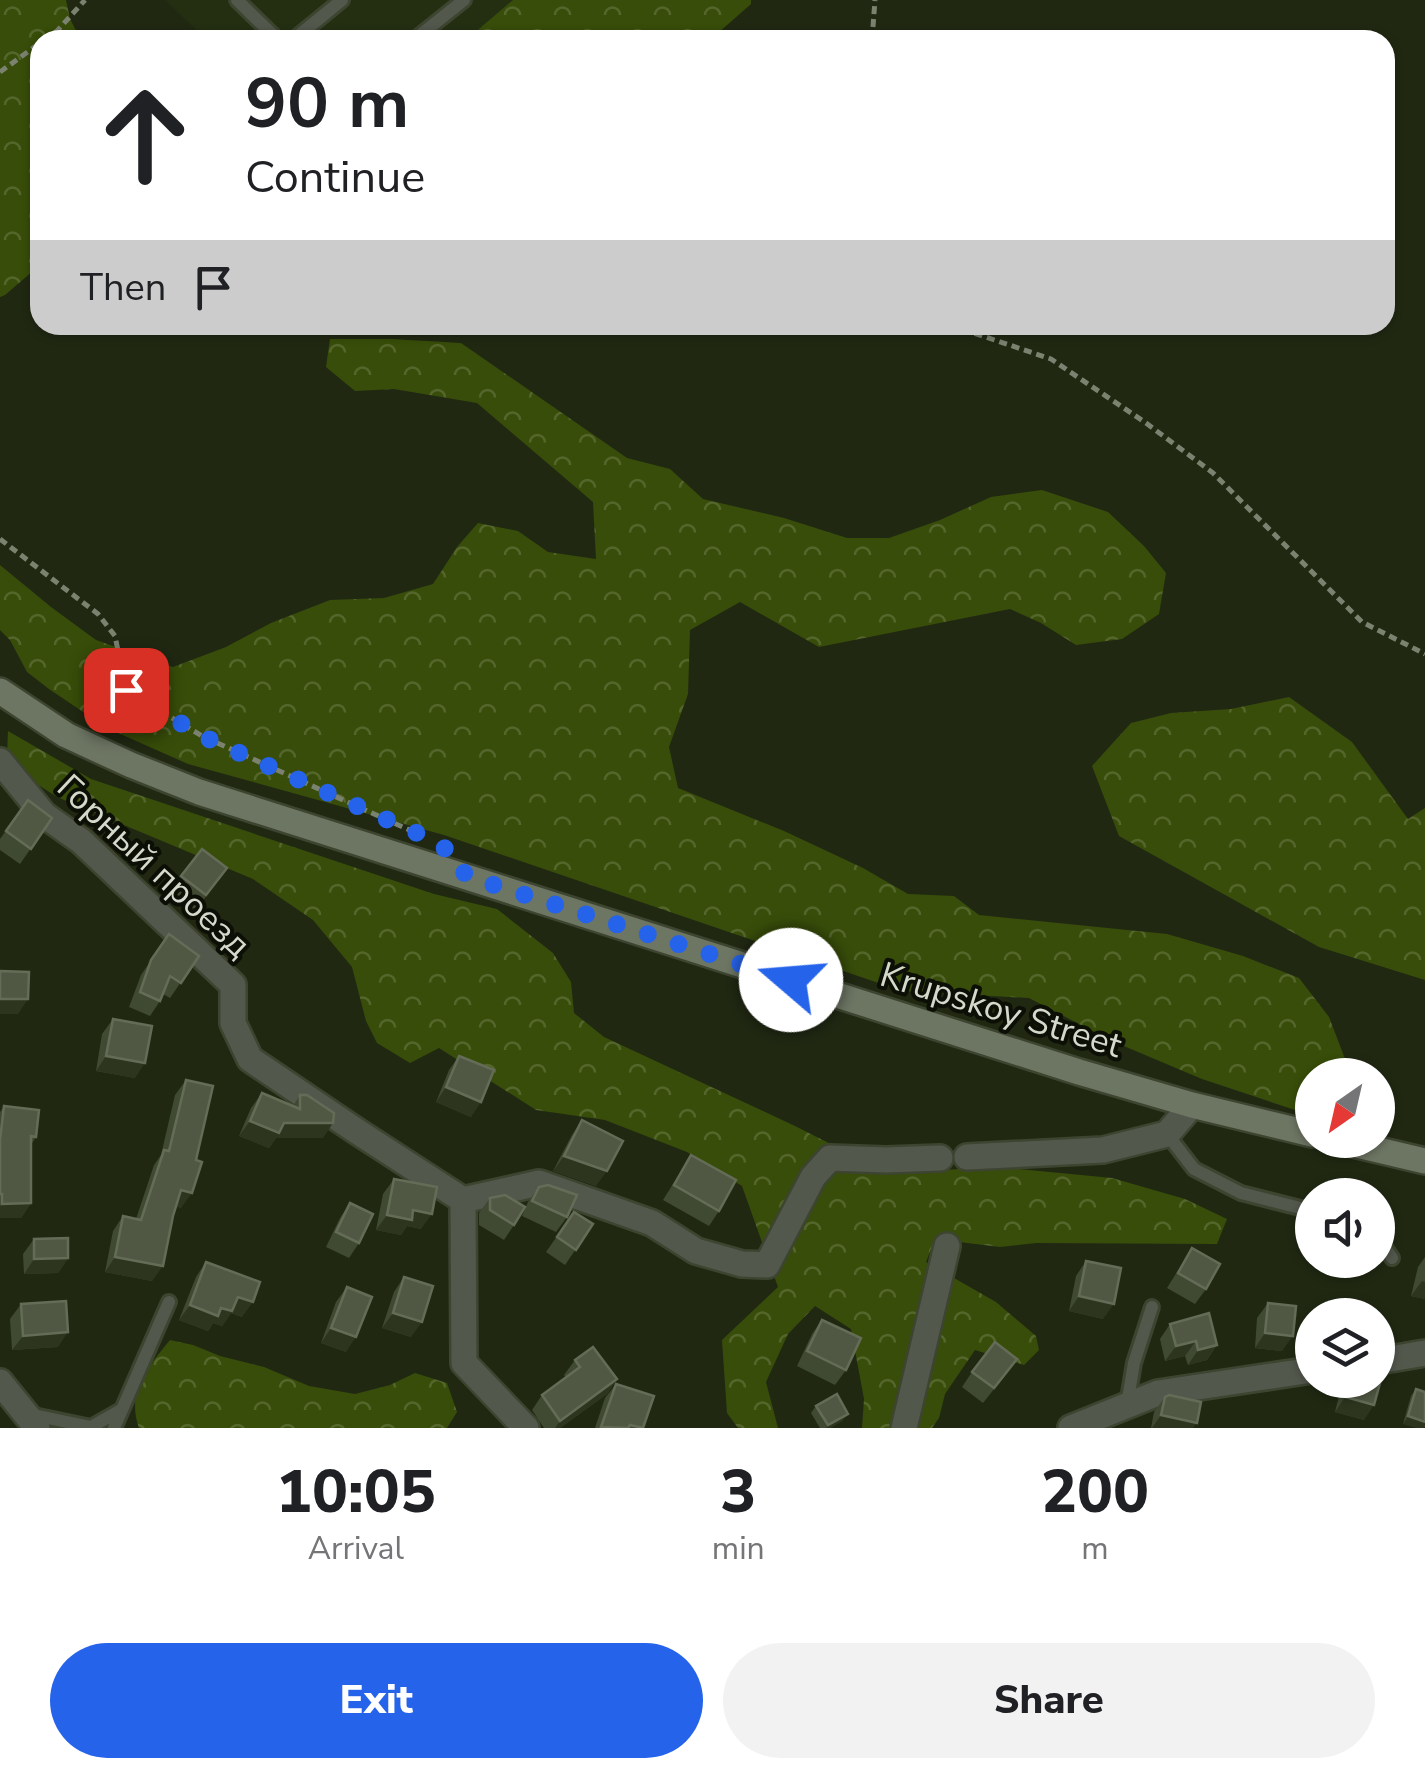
<!DOCTYPE html>
<html lang="en">
<head>
<meta charset="utf-8">
<style>
  :root { --surface:#fff; --page:#f2f2f2; --text:#202124; --muted:#757577; --accent:#2563eb }
  body { margin:0; font-family:"Nunito Sans",sans-serif; background:var(--page); color:var(--text); height:100vh; display:flex; flex-direction:column; font-size:38px; white-space:nowrap }
  * { box-sizing:border-box; margin:0 }
  p { font-size:32px; color:var(--muted) }
  .icon { flex:none; width:55px; height:55px; fill:none; stroke:currentColor; stroke-width:2; stroke-linecap:round; stroke-linejoin:round }
  .map { position:relative; height:1428px; overflow:hidden }
  .side { display:flex; flex-direction:column; background:var(--surface); flex:1 }
  .side>* { flex:none }
  .top-card { position:absolute; left:30px; top:30px; width:1365px; height:305px; border-radius:30px; box-shadow:0 2px 8px #0004; background:#fff; color:var(--text); overflow:hidden }
  .needle { width:65px; rotate:214deg }
  .tools { position:absolute; left:1295px; top:1058px; display:grid; gap:20px }
  .tools a { display:grid; place-items:center; width:100px; height:100px; border-radius:50%; background:var(--surface); box-shadow:0 2px 8px #0004; font-size:50px }
  .pin { position:absolute; display:grid; place-items:center; width:85px; height:85px; color:#fff; margin:-42px; border-radius:20px; box-shadow:0 5px 15px #0006 }
  .me { position:absolute; width:110px; margin:-55px; rotate:288deg; stroke-linejoin:round; filter:drop-shadow(0 0 8px #0008) }
  .turn { display:flex; align-items:center; gap:35px; height:210px; padding:0 50px; font-size:45px }
  .turn .icon { width:130px; height:130px; stroke-width:2.5 }
  .turn b { display:block; font-size:70px; line-height:85px }
  .then { display:flex; align-items:center; height:95px; padding:0 50px; background:#0003; gap:20px; font-size:38px }
  .eta { display:flex; justify-content:space-evenly; align-items:center; height:170px; text-align:center }
  .eta b { font-size:60px; font-weight:800; line-height:70px }
  .action { display:flex; gap:20px; margin-top:auto; padding:20px 50px }
  .action a { flex:1; height:115px; border-radius:60px; background:var(--accent); color:#fff; font-size:40px; font-weight:800; line-height:115px; text-align:center }
  .action a+a { background:var(--page); color:var(--text) }
  .map>svg:first-child { display:block }
  .built { fill:#242f12 }
  .forest { fill:url(#forest-crowns) }
  .lines { fill:none; stroke-linecap:round; stroke-linejoin:round }
  .lane-casing { stroke:#3d4430; stroke-width:18 }
  .street-casing { stroke:#3d4430; stroke-width:30 }
  .secondary-casing { stroke:#3d4430; stroke-width:30 }
  .path { stroke:#7b8270; stroke-width:5; stroke-dasharray:8 5; stroke-linecap:butt }
  .lane { stroke:#53584d; stroke-width:12 }
  .street { stroke:#53584d; stroke-width:25 }
  .secondary { stroke:#6d7563; stroke-width:25 }
  .wall { fill:#404932 }
  .shaded-wall { fill:#2d351f }
  .building { fill:#505843; stroke:#646c58; stroke-width:2.5 }
  .route { stroke:#2563eb; stroke-width:18; stroke-dasharray:0 32.4 }
  .labels { text-anchor:middle; dominant-baseline:central; stroke-width:8; stroke-linejoin:round; paint-order:stroke }
  .street-label { font-size:35px; fill:#d3d9cb; stroke:#0c0f06 }
</style>
</head>
<body>
<div class="map">
<svg width="1425" height="1428" viewBox="0 0 1425 1428">
  <defs>
    <pattern id="forest-crowns" width="20" height="18" patternUnits="userSpaceOnUse" patternTransform="scale(2.5)"><rect width="20" height="18" fill="#384d09"/><path d="M2 6a3 3 0 1 1 6 0M12 15a3 3 0 1 1 6 0" fill="none" stroke="#54662c"/></pattern>
  </defs>
  <rect width="100%" height="100%" fill="#202812"/>
  <polygon class="built" points="165,0 514,0 467,40 207,40"/>
  <g class="forest">
    <polygon points="0,0 66,0 70,19 81,40 40,40 40,265 5,295 0,297"/>
    <polygon points="513,0 751,0 751,4 710,40 466,40"/>
    <polygon points="330,339 392,339 461,343 627,458 670,469 703,499 784,518 847,538 889,538 940,520 991,497 1042,490 1108,512 1144,546 1166,573 1159,614 1122,639 1076,645 1041,623 1010,609 819,647 740,602 690,630 688,694 669,747 678,788 784,831 863,868 908,894 954,896 979,915 1167,934 1243,956 1299,978 1329,1017 1347,1064 1345,1075 1312,1075 1312,1111 1295,1110 1202,1079 1112,1041 1029,998 902,991 444,835 188,764 107,728 49,689 27,672 10,640 0,630 0,565 51,607 96,640 173,667 226,647 271,623 330,600 384,598 433,584 457,547 478,523 518,531 548,552 596,559 593,502 477,403 394,389 355,391 326,367"/>
    <polygon points="1289,697 1352,742 1408,819 1425,808 1425,980 1319,947 1119,836 1092,766 1131,723 1171,713 1231,709"/>
    <polygon points="8,731 91,779 434,894 497,909 553,953 571,982 574,1013 604,1037 795,1126 888,1173 997,1167 1112,1178 1185,1199 1227,1219 1217,1244 1036,1243 1000,1247 935,1239 926,1262 996,1302 1036,1336 1039,1350 1024,1365 975,1350 945,1394 939,1418 932,1428 862,1428 864,1399 851,1329 815,1306 788,1334 766,1382 778,1428 738,1428 727,1413 722,1340 778,1287 742,1186 687,1152 605,1120 536,1110 439,1048 410,1063 377,1043 366,1021 352,967 313,920 253,879 57,797 26,777 7,756"/>
    <path d="M170,1340L193,1345L220,1356L264,1367L309,1386L355,1394L390,1385L415,1373L447,1383L457,1412L447,1428H139C126,1392 148,1367 170,1340Z"/>
  </g>
  <g class="lines">
    <defs>
      <g id="lane">
        <polyline points="237,0 278,40"/>
        <polyline points="293,40 342,0"/>
        <polyline points="414,40 464,0"/>
        <polyline points="1167,1134 1194,1169 1241,1193 1312,1211"/>
        <polyline points="1378,1237 1392,1258"/>
        <polyline points="1127,1405 1134,1363 1152,1307"/>
        <polyline points="29,1414 91,1427 121,1410"/>
        <polyline points="114,1428 169,1302"/>
      </g>
      <g id="street">
        <polyline points="0,761 44,815 81,841 233,985 233,1023 250,1059 355,1130 463,1200 464,1363 526,1428"/>
        <polyline points="967,1157 1103,1150 1167,1134 1192,1105"/>
        <polyline points="463,1200 539,1183 652,1223 696,1251 742,1264 767,1265 813,1177 830,1158 886,1160 940,1158"/>
        <polyline points="1378,1361 1425,1353"/>
        <polyline points="0,1382 37,1428"/>
        <polyline points="904,1428 947,1246"/>
        <polyline points="1071,1428 1158,1393 1312,1370"/>
      </g>
      <g id="secondary">
        <polyline points="0,691 66,735 131,765 199,792 1079,1072 1192,1105 1312,1134"/>
        <polyline points="1336,1140 1425,1161"/>
      </g>
    </defs>
    <use href="#lane" class="lane-casing"/>
    <use href="#street" class="street-casing"/>
    <use href="#secondary" class="secondary-casing"/>
    <g class="path">
      <polyline points="44,40 57,31 85,0"/>
      <polyline points="872,40 875,0"/>
      <polyline points="0,72 40,43"/>
      <polyline points="950,325 1051,359 1146,423 1213,473 1362,622 1425,654"/>
      <polyline points="0,539 98,614 115,636 126,690 202,736 416,833"/>
    </g>
    <use href="#lane" class="lane"/>
    <use href="#street" class="street"/>
    <use href="#secondary" class="secondary"/>
  </g>
  <g class="wall">
    <polygon points="28,800 52,818 20,864 0,850 0,839"/>
    <polygon points="202,849 227,868 196,910 170,891"/>
    <polygon points="169,934 199,956 170,998 163,994 160,1001 150,1016 129,1007 141,975"/>
    <polygon points="113,1019 135,1078 96,1071 102,1034"/>
    <polygon points="459,1056 471,1117 436,1102 449,1070"/>
    <polygon points="186,1080 181,1208 176,1206 152,1281 105,1272 113,1231 123,1216 136,1219 154,1165 161,1155 175,1095"/>
    <polygon points="262,1093 293,1106 300,1095 323,1138 276,1138 269,1148 239,1136 251,1108"/>
    <polygon points="4,1106 36,1137 31,1145 31,1203 21,1218 0,1218 0,1112"/>
    <polygon points="582,1120 596,1186 553,1171 572,1135"/>
    <polygon points="691,1155 719,1211 709,1226 663,1200"/>
    <polygon points="394,1179 421,1229 407,1226 401,1235 376,1230 383,1194"/>
    <polygon points="1345,1182 1361,1195 1336,1195"/>
    <polygon points="539,1187 567,1217 556,1232 522,1216 528,1202"/>
    <polygon points="490,1198 514,1225 504,1240 479,1225 479,1213"/>
    <polygon points="350,1203 359,1243 349,1258 326,1247 340,1218"/>
    <polygon points="574,1212 593,1224 565,1265 546,1252"/>
    <polygon points="34,1239 68,1258 58,1273 24,1274 23,1254"/>
    <polygon points="1192,1248 1206,1289 1195,1304 1167,1288"/>
    <polygon points="1425,1257 1425,1299 1411,1296 1418,1267"/>
    <polygon points="1086,1261 1103,1319 1069,1311 1076,1276"/>
    <polygon points="206,1262 242,1317 231,1313 222,1326 213,1323 208,1331 179,1320 196,1277"/>
    <polygon points="404,1277 411,1337 382,1328 394,1292"/>
    <polygon points="347,1287 346,1352 321,1343 336,1302"/>
    <polygon points="1268,1303 1282,1351 1255,1348 1257,1318"/>
    <polygon points="21,1304 58,1347 12,1350 10,1319"/>
    <polygon points="822,1320 846,1370 835,1385 797,1366 812,1334"/>
    <polygon points="1170,1324 1217,1345 1207,1360 1188,1365 1185,1356 1165,1361 1160,1339"/>
    <polygon points="575,1360 617,1379 607,1394 560,1428 544,1428 532,1410 542,1395 566,1378 564,1375"/>
    <polygon points="972,1372 1006,1374 983,1403 962,1387"/>
    <polygon points="1343,1380 1378,1380 1364,1420 1335,1412"/>
    <polygon points="616,1384 643,1428 595,1428 605,1398"/>
    <polygon points="1416,1389 1425,1427 1403,1424 1411,1396"/>
    <polygon points="1165,1397 1193,1428 1151,1428 1154,1412"/>
    <polygon points="816,1406 848,1414 842,1421 830,1428 820,1428 811,1413"/>
  </g>
  <g class="shaded-wall">
    <polygon points="0,999 28,999 18,1014 0,1014"/>
    <polygon points="106,1056 145,1063 135,1078 96,1071"/>
    <polygon points="446,1087 481,1102 471,1117 436,1102"/>
    <polygon points="250,1121 284,1123 333,1123 323,1138 276,1138 269,1148 239,1136"/>
    <polygon points="564,1156 607,1171 596,1186 553,1171"/>
    <polygon points="181,1190 192,1193 181,1208 170,1204"/>
    <polygon points="31,1203 21,1218 0,1218 0,1206 2,1204"/>
    <polygon points="413,1210 432,1214 421,1229 407,1226 401,1235 376,1230 387,1215"/>
    <polygon points="115,1257 163,1266 152,1281 105,1272"/>
    <polygon points="68,1258 58,1273 24,1274 34,1259"/>
    <polygon points="1323,1260 1344,1260 1340,1265 1322,1261"/>
    <polygon points="1422,1281 1425,1282 1425,1299 1411,1296"/>
    <polygon points="1079,1296 1114,1304 1103,1319 1069,1311"/>
    <polygon points="238,1297 253,1302 242,1317 231,1313 222,1326 213,1323 208,1331 179,1320 190,1305 221,1308"/>
    <polygon points="393,1313 422,1322 411,1337 382,1328"/>
    <polygon points="331,1328 356,1337 346,1352 321,1343"/>
    <polygon points="68,1332 58,1347 12,1350 23,1336"/>
    <polygon points="1265,1333 1293,1336 1282,1351 1255,1348"/>
    <polygon points="1196,1341 1185,1356 1165,1361 1176,1346"/>
    <polygon points="1217,1345 1207,1360 1188,1365 1198,1350"/>
    <polygon points="617,1379 607,1394 560,1428 555,1428 560,1421"/>
    <polygon points="1345,1397 1374,1405 1364,1420 1335,1412"/>
    <polygon points="848,1414 842,1421 830,1428 826,1428 828,1425"/>
    <polygon points="1161,1415 1197,1423 1193,1428 1152,1428"/>
    <polygon points="1408,1416 1425,1422 1424,1428 1416,1428 1403,1424"/>
  </g>
  <g class="building">
    <polygon points="28,800 52,818 31,849 6,831"/>
    <polygon points="202,849 227,868 206,895 181,876"/>
    <polygon points="169,934 199,956 181,983 170,976 160,1001 140,992 151,960"/>
    <polygon points="0,971 29,972 28,999 0,999"/>
    <polygon points="113,1019 152,1026 145,1063 106,1056"/>
    <polygon points="459,1056 494,1070 481,1102 446,1087"/>
    <polygon points="186,1080 213,1086 196,1160 202,1162 192,1193 181,1190 173,1216 163,1266 115,1257 123,1216 141,1220 164,1150 169,1151"/>
    <polygon points="262,1093 300,1109 300,1095 307,1095 334,1113 333,1123 284,1123 279,1133 250,1121"/>
    <polygon points="4,1106 39,1110 36,1137 31,1136 31,1203 2,1204 2,1194 0,1194 0,1140"/>
    <polygon points="582,1120 623,1141 607,1171 564,1156"/>
    <polygon points="691,1155 736,1180 719,1211 674,1185"/>
    <polygon points="394,1179 437,1187 432,1214 413,1210 412,1220 387,1215"/>
    <polygon points="1345,1182 1363,1185 1361,1195 1343,1195"/>
    <polygon points="548,1185 577,1195 567,1217 532,1201 539,1187"/>
    <polygon points="505,1195 525,1207 514,1225 490,1210 490,1198"/>
    <polygon points="350,1203 373,1214 359,1243 336,1232"/>
    <polygon points="574,1212 593,1224 576,1250 557,1237"/>
    <polygon points="68,1238 68,1258 34,1259 34,1239"/>
    <polygon points="1192,1248 1220,1264 1206,1289 1178,1273"/>
    <polygon points="1086,1261 1121,1268 1114,1304 1079,1296"/>
    <polygon points="206,1262 260,1282 253,1302 238,1297 232,1311 221,1308 218,1316 190,1305"/>
    <polygon points="404,1277 433,1286 422,1322 393,1313"/>
    <polygon points="347,1287 372,1297 356,1337 331,1328"/>
    <polygon points="66,1301 68,1332 23,1336 21,1304"/>
    <polygon points="1268,1303 1296,1306 1293,1336 1265,1333"/>
    <polygon points="1209,1313 1217,1345 1198,1350 1196,1341 1176,1346 1170,1324"/>
    <polygon points="822,1320 861,1338 846,1370 807,1351"/>
    <polygon points="995,1342 1017,1359 994,1388 972,1372"/>
    <polygon points="593,1347 617,1379 560,1421 542,1395 580,1367 575,1360"/>
    <polygon points="1378,1362 1385,1365 1374,1405 1345,1397 1350,1380 1378,1380"/>
    <polygon points="616,1384 654,1396 643,1428 630,1425 628,1428 601,1427"/>
    <polygon points="1416,1389 1425,1392 1425,1422 1408,1416"/>
    <polygon points="837,1394 848,1414 828,1425 816,1406"/>
    <polygon points="1169,1395 1201,1402 1197,1423 1161,1415 1165,1397"/>
  </g>
  <g class="lines">
    <polyline class="route" points="126,690 202,736 428,838 454,854 466,876 791,980"/>
  </g>
  <g class="labels">
    <g class="street-label">
      <text transform="translate(154 866) rotate(43)">Горный проезд</text>
      <text transform="translate(1001 1010) rotate(17)">Krupskoy Street</text>
    </g>
  </g>
</svg>
<div class="tools">
<a><svg class="needle" viewBox="-14 -14 28 28"><path d="M0-13l5 13h-10z" fill="#e53935"/><path d="M0 13l5-13h-10z" fill="#757577"/></svg></a>
<a><svg class="icon" aria-label="sound" viewBox="0 0 24 24"><path d="M4 9h4l5-4v14l-5-4H4zM17 9q2 3 0 6"/></svg></a>
<a><svg class="icon" aria-label="layers" viewBox="0 0 24 24"><path d="M12 4l9 5-9 5-9-5zM3 14l9 5 9-5"/></svg></a>
</div>
<div class="pin" style="left:126px;top:690px;background:#d93025"><svg class="icon" aria-label="arrive" viewBox="0 0 24 24"><path d="M6 21V4h12l-3 4 3 4H6"/></svg></div>
<svg class="me" style="left:791px;top:980px" viewBox="-20 -20 40 40"><circle r="19" fill="#fff"/><path d="M0-13L10 11 0 6-10 11z" fill="#2563eb"/></svg>
<div class="top-card">
<div class="turn"><svg class="icon" aria-label="ahead" viewBox="0 0 24 24"><path d="M12 20V5M6 11l6-6 6 6"/></svg><div><b>90 m</b>Continue</div></div>
<div class="then">Then<svg class="icon" aria-label="arrive" viewBox="0 0 24 24"><path d="M6 21V4h12l-3 4 3 4H6"/></svg></div>
</div>
</div>
<section class="side">
<div class="eta">
<div><b>10:05</b><p>Arrival</p></div>
<div><b>3</b><p>min</p></div>
<div><b>200</b><p>m</p></div>
</div>
<div class="action"><a>Exit</a><a>Share</a></div>
</section>
</body>
</html>
